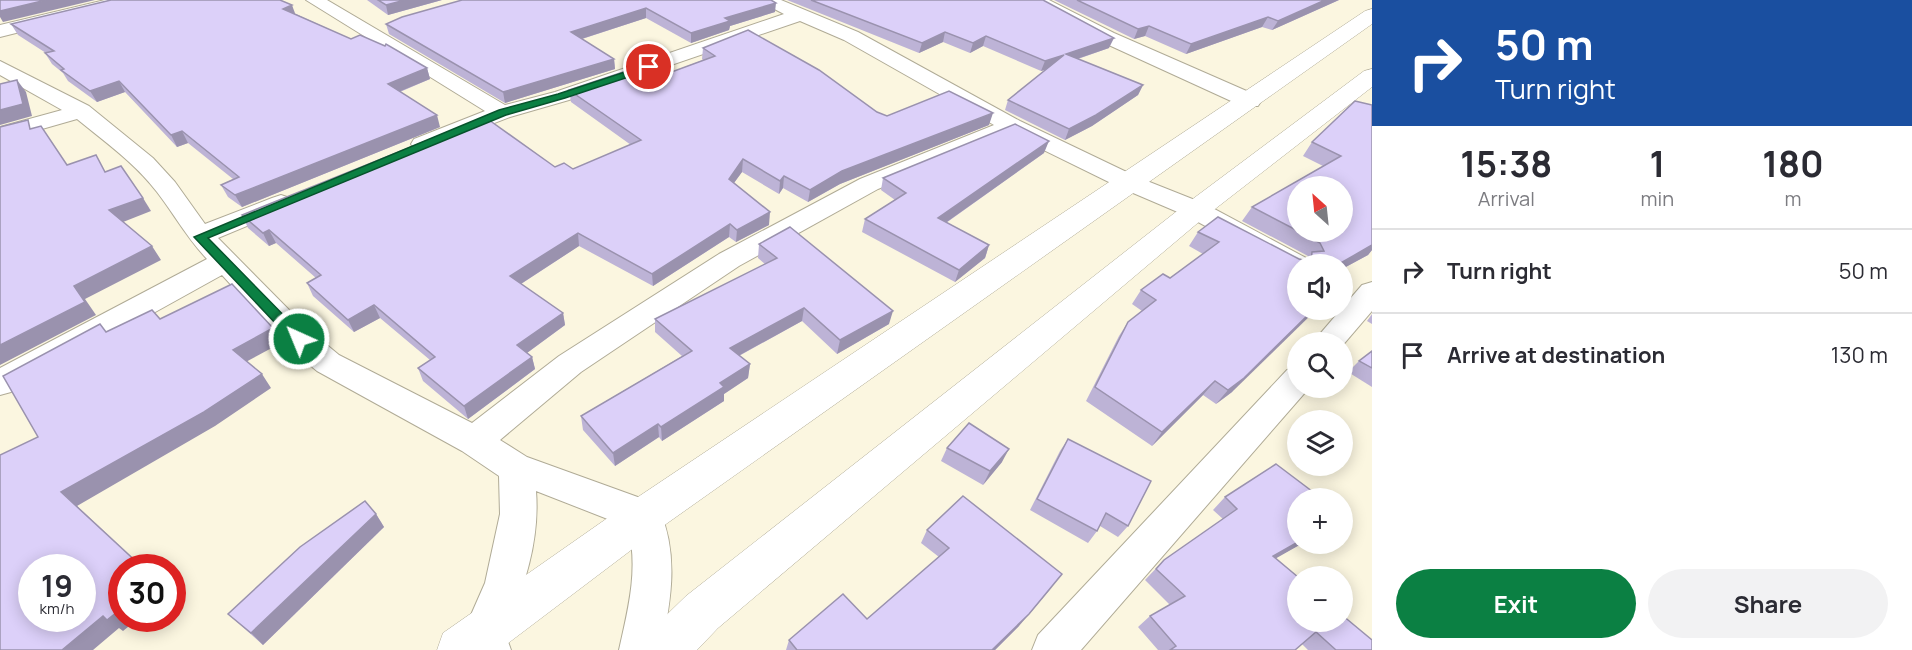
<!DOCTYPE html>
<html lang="en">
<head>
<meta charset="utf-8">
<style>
  :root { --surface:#fff; --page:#f2f2f3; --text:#2b2b33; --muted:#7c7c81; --line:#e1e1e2; --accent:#0b8043 }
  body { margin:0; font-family:Manrope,sans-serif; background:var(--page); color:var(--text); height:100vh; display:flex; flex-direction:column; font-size:22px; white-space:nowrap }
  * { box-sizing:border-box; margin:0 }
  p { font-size:20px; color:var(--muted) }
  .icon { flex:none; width:33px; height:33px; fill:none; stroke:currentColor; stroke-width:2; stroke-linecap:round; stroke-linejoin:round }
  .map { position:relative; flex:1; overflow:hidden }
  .panel { display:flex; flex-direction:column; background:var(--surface); width:540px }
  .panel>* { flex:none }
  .top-card { background:#1a4fa0; color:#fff; overflow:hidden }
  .needle { width:39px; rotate:333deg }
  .fabs { position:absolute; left:1287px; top:176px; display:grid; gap:12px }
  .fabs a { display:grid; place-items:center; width:66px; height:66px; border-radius:50%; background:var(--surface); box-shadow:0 3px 15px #0003; font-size:30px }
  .speed { position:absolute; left:18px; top:554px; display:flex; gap:12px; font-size:30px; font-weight:700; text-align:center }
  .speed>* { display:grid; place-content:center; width:78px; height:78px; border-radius:50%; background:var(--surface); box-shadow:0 3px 15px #0003; line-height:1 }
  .speed small { font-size:15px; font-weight:400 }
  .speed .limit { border:9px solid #d22; background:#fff; color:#111 }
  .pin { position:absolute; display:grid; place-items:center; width:51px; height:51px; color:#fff; margin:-26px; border:3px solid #fff; border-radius:50%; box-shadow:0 2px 6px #0007 }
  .me { position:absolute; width:66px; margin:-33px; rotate:316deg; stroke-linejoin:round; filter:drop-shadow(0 0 4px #0008) }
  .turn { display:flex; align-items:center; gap:21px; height:126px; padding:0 24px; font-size:27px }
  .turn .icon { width:78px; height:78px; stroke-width:2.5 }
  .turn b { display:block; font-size:42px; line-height:51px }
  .eta { display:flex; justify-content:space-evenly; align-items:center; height:102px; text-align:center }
  .eta b { font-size:36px; font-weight:700; line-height:42px }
  .button { display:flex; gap:12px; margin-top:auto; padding:12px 24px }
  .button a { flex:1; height:69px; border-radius:36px; background:var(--accent); color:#fff; font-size:24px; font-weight:700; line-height:69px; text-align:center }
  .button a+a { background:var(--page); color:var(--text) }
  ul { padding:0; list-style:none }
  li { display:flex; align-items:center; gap:18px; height:84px; padding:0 24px; border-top:2px solid var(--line) }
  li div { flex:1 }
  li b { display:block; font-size:22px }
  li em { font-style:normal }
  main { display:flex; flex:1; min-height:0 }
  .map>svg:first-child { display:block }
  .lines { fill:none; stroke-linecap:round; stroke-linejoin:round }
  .street-casing { stroke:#b0ab96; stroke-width:2 }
  .secondary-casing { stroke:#b0ab96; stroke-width:1 }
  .street { fill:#fff; fill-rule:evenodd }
  .secondary { fill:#fff; fill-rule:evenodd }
  .wall { fill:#bdb3d6 }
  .shaded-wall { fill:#9a92ae }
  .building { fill:#dcd0f9; stroke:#9a92ae; stroke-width:1.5; fill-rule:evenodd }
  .route { fill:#0b8043; stroke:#07532c; stroke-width:1.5 }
</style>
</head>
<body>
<main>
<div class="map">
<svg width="1372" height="650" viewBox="0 0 1372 650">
  <rect width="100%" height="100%" fill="#fbf6e0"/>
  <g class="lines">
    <defs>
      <g id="street">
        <polygon points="105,0 135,0 132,4 0,37 0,25"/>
        <path d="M306,0H327L505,105L555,92L784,14L757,0H781L858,32L1020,121L1137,177L1205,204L1308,259L1311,264H1298V274L1288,271L1187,216L1119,187L1011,134L878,189L739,266L581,372L500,440L527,457L657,504C680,553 671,600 661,650H619C628,609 639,569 628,527L536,491C540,541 524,588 505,633L511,650H469L463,633L485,583L500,514L499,476L462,451L317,371L288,347L222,275L11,392L0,395V368L207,259C187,238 174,214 157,192C135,163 105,142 77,119L0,141V127L62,110L0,75V61L89,106L153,158L175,182L205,224L272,198L281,195L290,198L294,203L290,208L218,238L310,331L339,355L472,423L559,356L719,254L860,179L994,125L844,40L800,21L569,100L510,117L422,151L414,149L411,144L414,139L485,111Z"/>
        <polygon points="1027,0 1049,0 1114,33 1258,96 1261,101 1258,106 1242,106 1100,41"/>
        <polygon points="1372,282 1372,311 1342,346 1342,342 1313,342 1362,285"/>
        <polygon points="1298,367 1298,387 1309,388 1081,650 1032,650 1038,635 1287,370"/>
      </g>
      <g id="secondary">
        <polygon points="1372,9 1372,24 659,529 499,650 437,650 443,633 629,503 1365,11"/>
        <polygon points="1372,69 1372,87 1206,216 718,628 697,650 642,650 648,633 686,596 1186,204 1364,71"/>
      </g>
    </defs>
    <use href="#street" class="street-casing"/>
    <use href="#secondary" class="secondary-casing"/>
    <use href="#street" class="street"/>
    <use href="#secondary" class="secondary"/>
  </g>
  <g class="wall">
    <polygon points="367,0 442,0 388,15"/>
    <polygon points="462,0 775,12 730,26 729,30 691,43 646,18 582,39 614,59 615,69 505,103 389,34 386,24"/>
    <polygon points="787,0 1043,0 1109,48 1078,59 1143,85 1138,95 1092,126 1065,140 1005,110 1008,100 1045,70 1041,71 983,46 970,53 943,42 919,53"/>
    <polygon points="1054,0 1339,0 1272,30 1262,27 1186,54 1145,36 1134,39"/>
    <polygon points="296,14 351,39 427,68 430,79 400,92 440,127 242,207 228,197 221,185 233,179 188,143 177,147 125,92 97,102 68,81 63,73 52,64 45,53 46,53 18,35 11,24"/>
    <polygon points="703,48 887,116 989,125 840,184 808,202 783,188 779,194 742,172 734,183 769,225 736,242 729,237 653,286 579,246 521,284 563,313 565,325 527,353 532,357 535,369 468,419 423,381 418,368 430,360 380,318 354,332 313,296 307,283 316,278 276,243 269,246 248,228 242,215 461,130 555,167 573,169 631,145 571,102 569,90 650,80 703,60 702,59"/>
    <polygon points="1372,105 1372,250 1368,255 1342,269 1342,264 1298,264 1232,392 1216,404 1203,395 1152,446 1086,401 1119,336 1128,322 1142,311 1132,304 1141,290 1170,278 1203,254 1189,246 1198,232 1305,260 1308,256 1242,221 1252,207 1323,166 1303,156 1312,142"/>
    <polygon points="1044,153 946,223 989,245 985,258 955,282 862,232 865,219 895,200 881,190 883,178"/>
    <polygon points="759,244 889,324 837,354 802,321 739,356 750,364 748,378 724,394 724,401 662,441 659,437 615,466 583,430 581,416 682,356 655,332 655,319 765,264 758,258"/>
    <polygon points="1372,314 1372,324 1367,321"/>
    <polygon points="1372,351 1372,387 1348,372 1359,361"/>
    <polygon points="1068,439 1128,526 1118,537 1100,526 1097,531 1088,543 1030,510 1060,451"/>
    <polygon points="947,448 1002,462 983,485 941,461"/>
    <polygon points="963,496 1019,626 995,650 786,650 789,640 867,619 939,557 921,543 927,530"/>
    <polygon points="1225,497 1303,543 1275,558 1372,650 1308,650 1302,644 1295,650 1158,650 1138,627 1150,616 1170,605 1145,580 1164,560 1223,519 1213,510"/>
    <polygon points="376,514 384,527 263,645 228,614"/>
  </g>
  <g class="shaded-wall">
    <polygon points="46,0 95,0 3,22 0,17 0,11"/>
    <polygon points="405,0 442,0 388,15 386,5"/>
    <polygon points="1325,0 1339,0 1272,30 1278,21"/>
    <polygon points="776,3 775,12 730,26 729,30 691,43 691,33 725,18"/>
    <polygon points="292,5 296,16 283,9"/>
    <polygon points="646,8 646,18 572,42 571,32"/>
    <polygon points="1268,17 1262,27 1186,54 1191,44"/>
    <polygon points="1149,26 1145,36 1134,39 1138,29"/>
    <polygon points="945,32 943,42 919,53 922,43"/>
    <polygon points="986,36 983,46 970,53 973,43"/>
    <polygon points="1114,38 1109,48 1062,64 1066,54"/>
    <polygon points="1064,55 1061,65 1041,71 1045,61"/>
    <polygon points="614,59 615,69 505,103 503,92"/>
    <polygon points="427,68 430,79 391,95 388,84"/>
    <polygon points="17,80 26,92 32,116 0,125 0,110"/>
    <polygon points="119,81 125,92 97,102 90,91"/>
    <polygon points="1143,85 1138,95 1092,126 1065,140 1069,129"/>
    <polygon points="993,113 989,125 840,184 808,202 810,190 842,171"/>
    <polygon points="437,115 440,127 242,207 235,195"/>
    <polygon points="182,131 188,143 177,147 171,135"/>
    <polygon points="1049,141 1044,153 934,231 938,218"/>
    <polygon points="743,159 742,172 728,191 729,179"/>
    <polygon points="784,176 783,188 779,194 780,181"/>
    <polygon points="143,198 151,211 118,224 109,210"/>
    <polygon points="770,212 769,225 736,242 737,230"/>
    <polygon points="730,224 729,237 653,286 652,274"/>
    <polygon points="269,230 276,243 269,246 263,233"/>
    <polygon points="578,233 579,246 513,289 510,276"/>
    <polygon points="1372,240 1372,250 1368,255 1342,269 1342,264 1339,264"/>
    <polygon points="989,245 985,258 955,282 959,270"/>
    <polygon points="152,246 161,260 85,299 96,315 0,365 0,345 74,286"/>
    <polygon points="374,305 380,318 354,332 348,320"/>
    <polygon points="804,308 802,321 729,361 730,348"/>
    <polygon points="1314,309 1317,309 1232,392 1216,404 1228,390"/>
    <polygon points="893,311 889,324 837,354 840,340"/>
    <polygon points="563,313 565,325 520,358 517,345"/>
    <polygon points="273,328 281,343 242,364 233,350"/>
    <polygon points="532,357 535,369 468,419 464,406"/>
    <polygon points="750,364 748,378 724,394 724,401 662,441 661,427 720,383"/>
    <polygon points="262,374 271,388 215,426 77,506 143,567 61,492"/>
    <polygon points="1215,381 1203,395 1152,446 1162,432"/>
    <polygon points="658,424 659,437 615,466 613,453"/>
    <polygon points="1009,449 1002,462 983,485 990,471"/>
    <polygon points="376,514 384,527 263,645 251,633"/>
    <polygon points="1298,542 1298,543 1303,543 1259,568 1273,556"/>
    <polygon points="1053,586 1019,626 995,650 992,650"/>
    <polygon points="122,608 122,618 139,618 123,631 119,628 93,650 62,650 103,616"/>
  </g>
  <g class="building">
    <polygon points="0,0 46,0 0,11"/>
    <polygon points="111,0 280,0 292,5 283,9 351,39 360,35 385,46 386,44 427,68 388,84 437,115 235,195 221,185 239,177 182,131 171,135 119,81 90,91 61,70 64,69 45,53 54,51 11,24"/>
    <polygon points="378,0 405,0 386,5"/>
    <polygon points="462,0 771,0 776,3 725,18 730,21 691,33 646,8 571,32 614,59 503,92 386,24 402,17"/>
    <polygon points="811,0 1043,0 1114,38 1066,54 1143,85 1096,115 1069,129 1008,100 1064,55 1045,61 986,36 973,43 945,32 922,43"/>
    <polygon points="1077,0 1325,0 1278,21 1268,17 1191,44 1149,26 1138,29"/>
    <polygon points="748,30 819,70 877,112 887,116 949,91 993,113 842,171 810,190 784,176 780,181 743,159 729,179 770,212 737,230 730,224 652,274 578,233 510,276 563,313 517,345 532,357 464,406 418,368 435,357 374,305 348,320 307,283 321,275 269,230 263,233 242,215 458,128 461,130 489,120 555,167 564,163 573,169 641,140 569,90 632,69 650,80 715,56 703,48"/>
    <polygon points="17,80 23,104 0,110 0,84"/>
    <polygon points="1355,101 1372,105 1372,245 1339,264 1298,264 1298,309 1314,309 1244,378 1228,390 1215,381 1162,432 1095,387 1128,322 1156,300 1141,290 1163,274 1170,278 1219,242 1198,232 1218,217 1299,259 1311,262 1312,252 1324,251 1320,243 1298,231 1342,231 1342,186 1298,186 1298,231 1252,207 1341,156 1312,142"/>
    <polygon points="28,120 30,129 41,126 67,165 96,155 105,172 121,166 143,198 109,210 152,246 74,286 85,302 0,345 0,127"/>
    <polygon points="1015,124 1049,141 938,218 989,245 959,270 865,219 906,193 883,178"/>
    <polygon points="790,227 893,311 840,340 804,308 730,348 750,364 720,383 724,387 661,427 658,424 613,453 581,416 692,351 655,319 777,258 759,244"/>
    <path d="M232,284L273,328L233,350L262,374L204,412L61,492L142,567H122V608L107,620L103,616L62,650H0V455L38,437L3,376L100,324L106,332L152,310L160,319ZM32,567H82V618H32Z"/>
    <polygon points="1372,351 1372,368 1359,361"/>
    <polygon points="969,423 1009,449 990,471 947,448"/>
    <polygon points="1068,439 1151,481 1128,526 1106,513 1097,531 1037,499"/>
    <polygon points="1276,464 1321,498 1298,498 1298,542 1273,556 1298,577 1298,621 1342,621 1342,615 1372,640 1372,650 1336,650 1316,632 1295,650 1170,650 1176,646 1150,616 1185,596 1156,569 1164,560 1237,509 1225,497"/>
    <polygon points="963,496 1062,574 1029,614 992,650 797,650 789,640 843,594 867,619 949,548 927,530"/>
    <polygon points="365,501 376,514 251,633 228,614 300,547"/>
  </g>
  <polygon class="route" points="649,64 654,67 653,69 565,98 506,115 208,238 304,336 304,343 294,343 194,237 499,110 558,94"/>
</svg>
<div class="fabs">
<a><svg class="needle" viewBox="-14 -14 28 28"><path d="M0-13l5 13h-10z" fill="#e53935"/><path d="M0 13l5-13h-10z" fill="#7c7c81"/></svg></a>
<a><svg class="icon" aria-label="sound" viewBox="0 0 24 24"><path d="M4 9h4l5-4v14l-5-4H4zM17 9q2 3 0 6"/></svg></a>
<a><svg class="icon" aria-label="search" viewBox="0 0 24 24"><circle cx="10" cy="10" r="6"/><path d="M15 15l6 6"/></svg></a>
<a><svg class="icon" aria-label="layers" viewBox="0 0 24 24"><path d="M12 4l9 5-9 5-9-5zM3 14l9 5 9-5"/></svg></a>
<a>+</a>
<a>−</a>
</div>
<div class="speed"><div>19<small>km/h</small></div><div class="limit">30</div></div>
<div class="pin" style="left:649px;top:67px;background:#d93025"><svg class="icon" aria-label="arrive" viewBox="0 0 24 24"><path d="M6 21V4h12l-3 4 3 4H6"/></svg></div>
<svg class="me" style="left:299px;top:339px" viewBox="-20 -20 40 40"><circle r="17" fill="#0b8043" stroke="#fff" stroke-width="3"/><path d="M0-11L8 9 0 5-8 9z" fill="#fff"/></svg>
</div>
<section class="panel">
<div class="top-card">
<div class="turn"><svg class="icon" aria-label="right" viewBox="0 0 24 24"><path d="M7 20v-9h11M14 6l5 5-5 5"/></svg><div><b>50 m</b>Turn right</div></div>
</div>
<div class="eta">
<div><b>15:38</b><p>Arrival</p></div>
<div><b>1</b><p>min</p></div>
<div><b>180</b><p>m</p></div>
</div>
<ul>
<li><svg class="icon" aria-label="right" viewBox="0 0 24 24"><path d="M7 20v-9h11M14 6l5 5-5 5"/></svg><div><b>Turn right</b></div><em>50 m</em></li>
<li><svg class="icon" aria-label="arrive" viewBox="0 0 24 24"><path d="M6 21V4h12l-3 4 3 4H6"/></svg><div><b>Arrive at destination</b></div><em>130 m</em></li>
</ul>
<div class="button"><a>Exit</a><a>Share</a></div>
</section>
</main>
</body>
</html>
